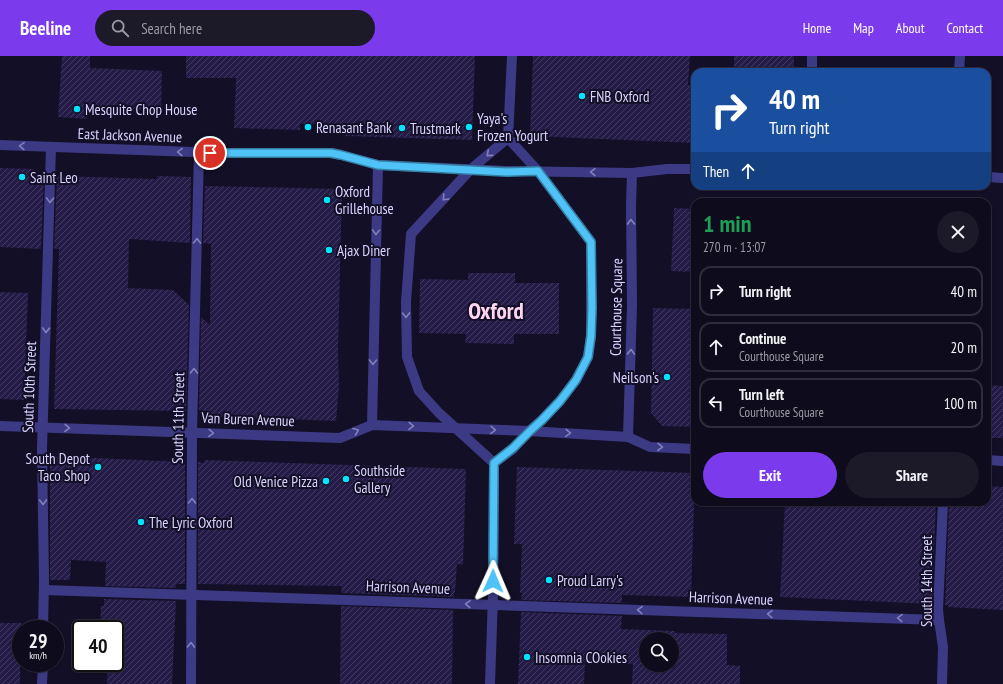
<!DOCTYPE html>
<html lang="en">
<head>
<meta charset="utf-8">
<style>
  :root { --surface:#0e0b1c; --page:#1c1929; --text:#f1f3f6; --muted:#9b9ba3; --line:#2e2b3b; --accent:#7c3aed }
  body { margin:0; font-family:"PT Sans Narrow",sans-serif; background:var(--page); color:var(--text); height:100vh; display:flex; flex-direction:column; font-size:15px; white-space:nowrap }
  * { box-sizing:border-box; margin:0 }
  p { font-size:13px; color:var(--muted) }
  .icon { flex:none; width:22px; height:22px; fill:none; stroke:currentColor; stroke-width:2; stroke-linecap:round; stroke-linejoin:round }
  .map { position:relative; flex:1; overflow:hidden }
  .sheet { position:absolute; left:691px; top:142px; width:300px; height:308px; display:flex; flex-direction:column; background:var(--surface); border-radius:12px; box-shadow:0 1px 3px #0004,0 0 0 1px var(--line) }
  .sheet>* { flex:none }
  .top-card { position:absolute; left:691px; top:12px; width:300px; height:122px; border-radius:12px; box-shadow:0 1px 3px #0004,0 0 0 1px var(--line); background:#1a4fa0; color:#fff; overflow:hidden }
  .controls { position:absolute; left:639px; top:576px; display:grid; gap:8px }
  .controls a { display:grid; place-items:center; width:40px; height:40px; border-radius:50%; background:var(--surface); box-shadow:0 1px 3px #0004,0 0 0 1px var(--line); font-size:20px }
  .speed { position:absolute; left:12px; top:564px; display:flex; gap:8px; font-size:20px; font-weight:700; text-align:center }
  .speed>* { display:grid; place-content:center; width:52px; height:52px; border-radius:50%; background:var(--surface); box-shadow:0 1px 3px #0004,0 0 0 1px var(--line); line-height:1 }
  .speed small { font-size:10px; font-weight:400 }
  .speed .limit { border:2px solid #111; border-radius:6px; background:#fff; color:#111 }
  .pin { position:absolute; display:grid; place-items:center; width:34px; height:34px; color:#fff; margin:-17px; border:2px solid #fff; border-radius:50%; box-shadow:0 1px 4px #0007 }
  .me { position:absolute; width:44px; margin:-22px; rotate:1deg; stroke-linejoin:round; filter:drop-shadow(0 0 3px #0008) }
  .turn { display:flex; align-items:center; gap:14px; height:84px; padding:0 12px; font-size:18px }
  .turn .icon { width:52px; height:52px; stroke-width:2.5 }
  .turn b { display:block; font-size:28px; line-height:34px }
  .then { display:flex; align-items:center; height:38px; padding:0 12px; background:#0003; gap:8px; font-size:15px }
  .round { display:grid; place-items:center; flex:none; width:42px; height:42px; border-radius:21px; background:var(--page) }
  .headline { display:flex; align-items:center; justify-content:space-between; height:68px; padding:0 12px }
  h1 { font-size:24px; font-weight:700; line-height:30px; color:#1e9e55 }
  .action { display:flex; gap:8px; margin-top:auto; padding:8px 12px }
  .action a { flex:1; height:46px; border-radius:24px; background:var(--accent); color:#fff; font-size:16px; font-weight:700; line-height:46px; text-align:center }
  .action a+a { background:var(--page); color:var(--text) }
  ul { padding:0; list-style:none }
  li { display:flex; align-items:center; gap:12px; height:50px; margin:0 8px 6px; padding:0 4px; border:2px solid var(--line); border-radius:12px }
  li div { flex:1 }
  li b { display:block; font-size:15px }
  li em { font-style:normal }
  header { display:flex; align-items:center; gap:24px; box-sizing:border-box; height:56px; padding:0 20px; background:var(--accent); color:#fff }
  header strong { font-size:19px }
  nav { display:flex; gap:22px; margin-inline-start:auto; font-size:14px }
  .search { width:280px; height:36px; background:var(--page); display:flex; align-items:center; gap:10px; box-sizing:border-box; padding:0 14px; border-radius:22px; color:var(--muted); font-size:15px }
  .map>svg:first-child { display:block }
  .building { fill:url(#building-hatch); fill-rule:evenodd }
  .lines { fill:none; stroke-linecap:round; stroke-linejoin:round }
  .minor { stroke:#3d3a85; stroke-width:10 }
  .oneway { stroke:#837fbc }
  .route-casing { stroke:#337fa1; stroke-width:10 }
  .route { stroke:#4fc3f7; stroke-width:7 }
  .poi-dot { fill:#00e5ff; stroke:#130f26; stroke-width:1.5 }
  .labels { text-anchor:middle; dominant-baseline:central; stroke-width:4; stroke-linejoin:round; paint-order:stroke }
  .poi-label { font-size:15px; fill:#d9d4ff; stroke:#130f26; text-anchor:start }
  .street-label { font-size:15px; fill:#d9d4ff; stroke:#130f26 }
  .town-label { font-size:23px; font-weight:bold; fill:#ffd6f0; stroke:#130f26 }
</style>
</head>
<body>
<header>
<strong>Beeline</strong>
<div class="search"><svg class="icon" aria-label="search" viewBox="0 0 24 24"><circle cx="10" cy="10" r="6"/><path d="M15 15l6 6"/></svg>Search here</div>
<nav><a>Home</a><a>Map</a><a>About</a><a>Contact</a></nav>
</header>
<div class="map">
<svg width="1003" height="628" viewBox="0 0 1003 628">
  <defs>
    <pattern id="building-hatch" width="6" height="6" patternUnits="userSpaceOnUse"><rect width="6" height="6" fill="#241b47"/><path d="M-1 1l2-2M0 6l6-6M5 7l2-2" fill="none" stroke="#433b63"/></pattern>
  </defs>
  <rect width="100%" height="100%" fill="#130f26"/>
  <g class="building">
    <polygon points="62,0 90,0 90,12 162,15 161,55 87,52 87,63 58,61"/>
    <polygon points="186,0 475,0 472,84 345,80 346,70 300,68 300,74 234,72 236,22 186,22"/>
    <polygon points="533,0 690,0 688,29 695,29 695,87 530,80"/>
    <rect x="734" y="0" width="60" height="16"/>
    <polygon points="0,112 34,113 34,120 44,120 41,193 0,191"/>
    <polygon points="57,120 157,123 157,120 191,121 190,187 129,183 128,232 173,234 189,249 186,355 54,353 59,193 54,193"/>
    <polygon points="205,130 342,133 338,295 339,330 336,365 207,360 207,355 199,355 201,261 210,269 211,188 203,187"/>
    <polygon points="674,152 695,153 695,216 671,215"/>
    <polygon points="468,217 515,217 515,227 559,227 559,278 514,278 514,288 465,287 466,278 419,277 420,223 468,224"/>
    <polygon points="0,236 28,237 24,344 0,343"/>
    <polygon points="653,252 695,253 695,371 662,370 651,357"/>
    <polygon points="987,329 1003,330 1003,382 987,382"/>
    <polygon points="50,400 185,406 185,528 176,528 176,532 105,530 106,506 71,504 70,524 50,524"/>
    <polygon points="205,404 466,413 463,509 457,508 455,536 454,536 454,541 341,537 342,530 198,528 198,406 204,407"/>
    <polygon points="517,411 695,417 691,541 622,539 622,547 521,544 522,537 520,537 522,488 514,488"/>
    <polygon points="987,430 1003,431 1003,554 948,551 948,549 945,549 949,446 987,446"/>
    <polygon points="785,446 936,446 932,548 780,541"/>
    <polygon points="104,543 176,545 172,628 107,628 108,607 115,607 115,573 100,573 101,550 104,550"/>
    <polygon points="341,550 453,554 452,628 340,628"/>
    <path d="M521,556L622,560L621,573L675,575V577L727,578V609L740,610V628H632L633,608L585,605L584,628H518ZM646,583H672V609H646Z"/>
    <polygon points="0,567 21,567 20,628 0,628"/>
  </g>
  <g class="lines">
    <g class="minor">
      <polyline points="812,16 812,0"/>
      <polyline points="959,16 960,0"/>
      <polyline points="508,82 512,0"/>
      <polyline points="0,89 221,97 331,97 341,99 378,109 506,115 632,117 667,113 695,113"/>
      <polyline points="987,121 1003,122"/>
      <polyline points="372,369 378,109"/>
      <polyline points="0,370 340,382 372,369 529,375 628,381 632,249 631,150 632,117"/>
      <polyline points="628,381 650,391 695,393"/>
      <polyline points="987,404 1003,405"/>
      <polyline points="494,407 439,357 419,335 407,301 406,246 411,178 471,113 508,82"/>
      <polyline points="494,407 513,393 529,375 542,364 560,345 576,324 588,301 591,280 591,186 538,115 508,82"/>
      <polyline points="44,534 939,564"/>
      <polyline points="43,573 44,523 42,393 51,91"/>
      <polyline points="42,628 43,607"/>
      <polyline points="191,628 192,376 199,96"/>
      <polyline points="490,628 493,540 494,407"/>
      <polyline points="942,628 943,591 939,564 938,553 943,446"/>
    </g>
  </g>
  <defs><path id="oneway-chevron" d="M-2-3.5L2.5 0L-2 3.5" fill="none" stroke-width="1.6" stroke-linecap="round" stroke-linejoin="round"/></defs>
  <g class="oneway">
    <use href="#oneway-chevron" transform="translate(22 90) rotate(-178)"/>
    <use href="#oneway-chevron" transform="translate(180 96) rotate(-178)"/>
    <use href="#oneway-chevron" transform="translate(489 98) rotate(140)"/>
    <use href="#oneway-chevron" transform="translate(593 116) rotate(-179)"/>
    <use href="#oneway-chevron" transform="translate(445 142) rotate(133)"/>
    <use href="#oneway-chevron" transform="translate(50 144) rotate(92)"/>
    <use href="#oneway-chevron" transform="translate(631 166) rotate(-91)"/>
    <use href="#oneway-chevron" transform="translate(376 176) rotate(91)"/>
    <use href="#oneway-chevron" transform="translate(197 185) rotate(-89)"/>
    <use href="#oneway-chevron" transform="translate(406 259) rotate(89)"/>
    <use href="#oneway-chevron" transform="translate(46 274) rotate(92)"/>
    <use href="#oneway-chevron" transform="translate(631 296) rotate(-88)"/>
    <use href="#oneway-chevron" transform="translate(373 306) rotate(91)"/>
    <use href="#oneway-chevron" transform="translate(194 315) rotate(-89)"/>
    <use href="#oneway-chevron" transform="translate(411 370) rotate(2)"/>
    <use href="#oneway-chevron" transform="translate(67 372) rotate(2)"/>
    <use href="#oneway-chevron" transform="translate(493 374) rotate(2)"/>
    <use href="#oneway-chevron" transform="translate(356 375) rotate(-21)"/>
    <use href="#oneway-chevron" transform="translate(211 377) rotate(2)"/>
    <use href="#oneway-chevron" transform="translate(568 377) rotate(3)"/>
    <use href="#oneway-chevron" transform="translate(660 391) rotate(2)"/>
    <use href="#oneway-chevron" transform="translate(192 445) rotate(-90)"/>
    <use href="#oneway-chevron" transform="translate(43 446) rotate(89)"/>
    <use href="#oneway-chevron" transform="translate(468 548) rotate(-178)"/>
    <use href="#oneway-chevron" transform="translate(640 554) rotate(-178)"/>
    <use href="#oneway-chevron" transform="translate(770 558) rotate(-178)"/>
    <use href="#oneway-chevron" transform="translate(900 562) rotate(-178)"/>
    <use href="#oneway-chevron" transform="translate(191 589) rotate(-89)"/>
  </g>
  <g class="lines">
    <defs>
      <polyline id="route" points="210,97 331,97 341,99 378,109 506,116 538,115 591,186 592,252 591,280 588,301 576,324 560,345 542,364 530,375 513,392 494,407 493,525"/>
    </defs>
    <use href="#route" class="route-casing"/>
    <use href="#route" class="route"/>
  </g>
  <g class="poi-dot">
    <circle cx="582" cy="40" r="4"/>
    <circle cx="77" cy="53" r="4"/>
    <circle cx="308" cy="71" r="4"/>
    <circle cx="469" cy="71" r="4"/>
    <circle cx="402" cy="72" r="4"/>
    <circle cx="22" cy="121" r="4"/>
    <circle cx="327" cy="144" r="4"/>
    <circle cx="329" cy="194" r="4"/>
    <circle cx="667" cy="321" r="4"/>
    <circle cx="98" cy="411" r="4"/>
    <circle cx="346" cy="423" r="4"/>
    <circle cx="326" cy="425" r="4"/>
    <circle cx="141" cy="466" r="4"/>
    <circle cx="549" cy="524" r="4"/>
    <circle cx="527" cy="601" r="4"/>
  </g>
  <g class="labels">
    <g class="poi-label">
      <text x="590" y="40">FNB Oxford</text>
      <text x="85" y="53">Mesquite Chop House</text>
      <text x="477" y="62">Yaya's<tspan x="477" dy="17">Frozen Yogurt</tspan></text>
      <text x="316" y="71">Renasant Bank</text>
      <text x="410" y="72">Trustmark</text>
      <text x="30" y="121">Saint Leo</text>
      <text x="335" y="135">Oxford<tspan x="335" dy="17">Grillehouse</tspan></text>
      <text x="337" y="194">Ajax Diner</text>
      <text x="659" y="321" text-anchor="end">Neilson's</text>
      <text x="90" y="402" text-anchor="end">South Depot<tspan x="90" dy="17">Taco Shop</tspan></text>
      <text x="354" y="414">Southside<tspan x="354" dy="17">Gallery</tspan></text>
      <text x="318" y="425" text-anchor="end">Old Venice Pizza</text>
      <text x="149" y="466">The Lyric Oxford</text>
      <text x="557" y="524">Proud Larry's</text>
      <text x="535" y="601">Insomnia COokies</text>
    </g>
    <g class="street-label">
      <text transform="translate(130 79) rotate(2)">East Jackson Avenue</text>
      <text transform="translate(616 251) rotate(-89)">Courthouse Square</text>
      <text transform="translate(29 331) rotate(-88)">South 10th Street</text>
      <text transform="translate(178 362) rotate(-89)">South 11th Street</text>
      <text transform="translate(248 363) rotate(2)">Van Buren Avenue</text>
      <text transform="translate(926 525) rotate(-90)">South 14th Street</text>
      <text transform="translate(408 531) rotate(2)">Harrison Avenue</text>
      <text transform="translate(731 542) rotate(2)">Harrison Avenue</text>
    </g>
    <g class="town-label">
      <text x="496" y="254">Oxford</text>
    </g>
  </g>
</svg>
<div class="controls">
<a><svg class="icon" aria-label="search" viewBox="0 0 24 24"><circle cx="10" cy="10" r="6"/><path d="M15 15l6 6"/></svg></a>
</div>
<div class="speed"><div>29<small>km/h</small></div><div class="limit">40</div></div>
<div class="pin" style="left:210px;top:97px;background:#d93025"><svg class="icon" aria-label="arrive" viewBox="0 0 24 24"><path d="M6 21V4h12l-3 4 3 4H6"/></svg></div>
<svg class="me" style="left:493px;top:525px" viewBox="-20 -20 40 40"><path d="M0-17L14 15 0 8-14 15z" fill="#4fc3f7" stroke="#fff" stroke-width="4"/></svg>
<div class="top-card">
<div class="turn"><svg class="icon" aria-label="right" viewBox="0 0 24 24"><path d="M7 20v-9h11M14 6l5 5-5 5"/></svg><div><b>40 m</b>Turn right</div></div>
<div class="then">Then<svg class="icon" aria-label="ahead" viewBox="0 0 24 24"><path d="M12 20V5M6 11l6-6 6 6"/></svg></div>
</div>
<section class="sheet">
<div class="headline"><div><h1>1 min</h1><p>270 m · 13:07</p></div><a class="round"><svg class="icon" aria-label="close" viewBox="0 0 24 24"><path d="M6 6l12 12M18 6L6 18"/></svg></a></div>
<ul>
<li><svg class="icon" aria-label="right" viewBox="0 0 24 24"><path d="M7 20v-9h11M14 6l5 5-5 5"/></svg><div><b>Turn right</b></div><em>40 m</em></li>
<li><svg class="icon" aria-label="ahead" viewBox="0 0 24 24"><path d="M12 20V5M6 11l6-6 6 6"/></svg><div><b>Continue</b><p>Courthouse Square</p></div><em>20 m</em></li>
<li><svg class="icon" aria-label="left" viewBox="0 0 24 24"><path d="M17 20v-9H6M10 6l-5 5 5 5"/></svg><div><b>Turn left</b><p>Courthouse Square</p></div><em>100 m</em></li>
</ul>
<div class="action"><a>Exit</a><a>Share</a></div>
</section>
</div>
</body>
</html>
